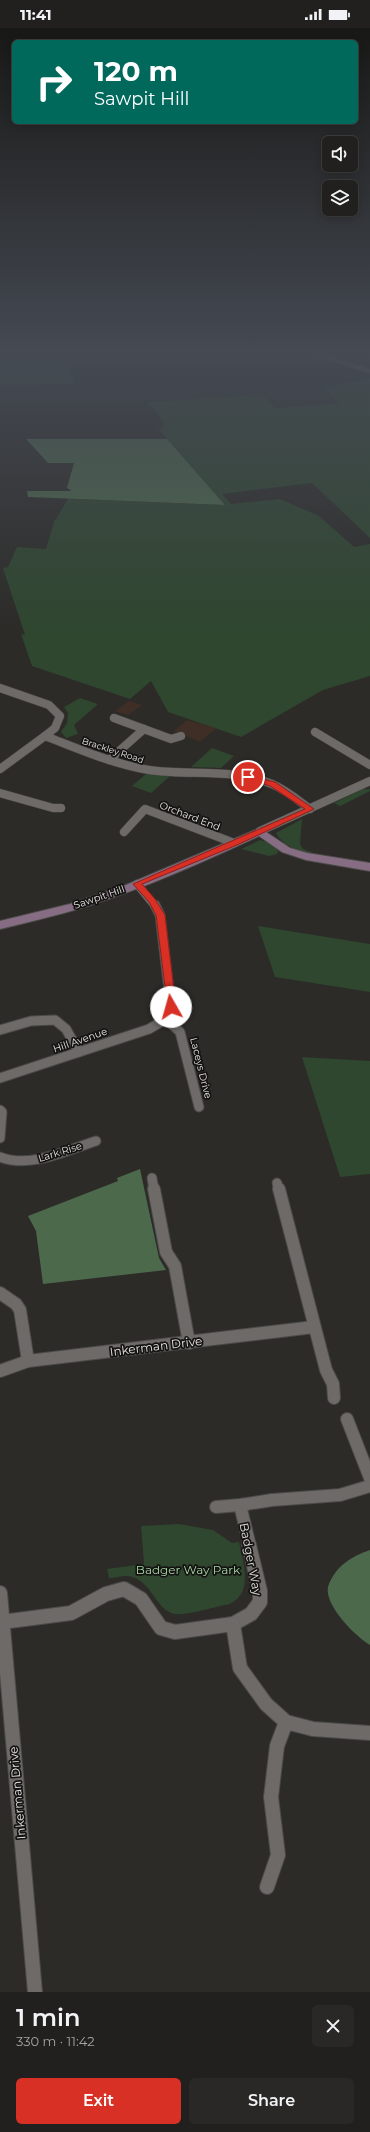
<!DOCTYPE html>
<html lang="en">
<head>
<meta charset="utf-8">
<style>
  :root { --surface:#21201e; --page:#292827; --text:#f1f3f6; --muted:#a2a3a4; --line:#3e3e3c; --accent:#d93025 }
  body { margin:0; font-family:Montserrat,sans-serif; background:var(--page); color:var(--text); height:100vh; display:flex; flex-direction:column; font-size:15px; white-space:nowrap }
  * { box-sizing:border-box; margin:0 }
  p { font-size:13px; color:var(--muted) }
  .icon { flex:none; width:22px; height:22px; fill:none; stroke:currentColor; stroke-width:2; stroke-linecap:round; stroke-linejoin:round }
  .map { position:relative; height:1964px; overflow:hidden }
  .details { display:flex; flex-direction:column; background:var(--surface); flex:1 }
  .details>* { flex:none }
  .hud { position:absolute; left:12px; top:12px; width:346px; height:84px; border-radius:6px; box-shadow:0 2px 10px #0003,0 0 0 1px var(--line); background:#00695c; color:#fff; overflow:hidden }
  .controls { position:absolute; left:322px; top:108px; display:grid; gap:8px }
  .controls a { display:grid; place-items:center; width:36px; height:36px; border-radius:6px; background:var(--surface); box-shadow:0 2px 10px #0003,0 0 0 1px var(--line); font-size:20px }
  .pin { position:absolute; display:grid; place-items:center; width:34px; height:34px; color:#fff; margin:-17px; border:2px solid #fff; border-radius:50%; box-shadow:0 1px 4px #0007 }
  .me { position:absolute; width:44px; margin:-22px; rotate:353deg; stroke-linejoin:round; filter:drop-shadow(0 0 3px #0008) }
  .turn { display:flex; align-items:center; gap:14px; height:84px; padding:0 16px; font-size:18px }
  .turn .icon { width:52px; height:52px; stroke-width:2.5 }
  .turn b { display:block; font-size:28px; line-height:34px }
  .round { display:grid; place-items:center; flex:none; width:42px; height:42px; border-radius:6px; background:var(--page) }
  .summary { display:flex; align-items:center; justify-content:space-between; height:68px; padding:0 16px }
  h1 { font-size:24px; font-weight:600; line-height:30px }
  .primary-button { display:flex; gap:8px; margin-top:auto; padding:8px 16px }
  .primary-button a { flex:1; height:46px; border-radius:6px; background:var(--accent); color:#fff; font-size:16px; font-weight:600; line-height:46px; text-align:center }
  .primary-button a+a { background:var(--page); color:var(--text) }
  .status { display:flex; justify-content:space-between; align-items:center; height:28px; padding:0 20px; background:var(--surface); direction:ltr }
  .status svg { height:11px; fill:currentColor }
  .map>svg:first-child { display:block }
  .industrial { fill:#3f2e25 }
  .green { fill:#2f462f }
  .forest { fill:#4d694c }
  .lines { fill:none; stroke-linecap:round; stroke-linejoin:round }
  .street-far3-casing { stroke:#4b4a48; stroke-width:9 }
  .street-far2-casing { stroke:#4b4a48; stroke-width:11 }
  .street-far1-casing { stroke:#4b4a48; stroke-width:14 }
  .street-casing { stroke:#4b4a48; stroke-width:16 }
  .secondary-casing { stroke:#4b4a48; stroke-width:2 }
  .street-far3 { stroke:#6d6a68; stroke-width:8 }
  .street-far2 { stroke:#6d6a68; stroke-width:9 }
  .street-far1 { stroke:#6d6a68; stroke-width:12 }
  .street { stroke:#6d6a68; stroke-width:14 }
  .secondary { fill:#866d83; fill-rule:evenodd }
  .route { fill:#d93025; stroke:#8d1f18 }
  .labels { text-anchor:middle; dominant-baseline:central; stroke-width:3.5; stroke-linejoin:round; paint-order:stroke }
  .far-street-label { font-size:9px; fill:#e6e5e3; stroke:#141312 }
  .street-label { font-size:10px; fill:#e6e5e3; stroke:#141312 }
  .near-street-label { font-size:12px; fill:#e6e5e3; stroke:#141312 }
  .near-park-label { font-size:12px; fill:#a7d8a6; stroke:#141312 }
</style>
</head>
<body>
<div class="status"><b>11:41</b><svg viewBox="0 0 49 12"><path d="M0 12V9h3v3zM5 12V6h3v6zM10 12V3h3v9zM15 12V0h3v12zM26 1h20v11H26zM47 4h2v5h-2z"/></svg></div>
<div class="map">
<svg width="370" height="1964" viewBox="0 0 370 1964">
  <rect width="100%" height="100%" fill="#2c2b28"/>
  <g class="industrial">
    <polygon points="129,673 142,677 128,687 115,683"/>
    <polygon points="187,692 216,700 200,714 174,703"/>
  </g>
  <g class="green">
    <polygon points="0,328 43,328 46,333 65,332 75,356 0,357"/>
    <polygon points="370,350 370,510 312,455 222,466 231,476 280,471 319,488 354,519 370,516 370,648 323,662 241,709 168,684 151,653 130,671 32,638 21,606 25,607 3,540 8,539 17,519 46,521 54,494 68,471 225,477 158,401 163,400 164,396 153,380 148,378 148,374 262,367 275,380 339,375 324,360"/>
    <polygon points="80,670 98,676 74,697 78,706 66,710 61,704 67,695 68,685 64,679"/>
    <polygon points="212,720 234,728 221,740 191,739"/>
    <polygon points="146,746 170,748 151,765 132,758"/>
    <polygon points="363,761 370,761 370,763 340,778 334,775"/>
    <path d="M302,791L300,816L303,821L318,827C303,824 284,820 276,805Z"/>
    <polygon points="260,812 267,814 279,821 277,826 269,828 241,821"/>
    <polygon points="258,898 370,916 370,964 275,949"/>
    <polygon points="302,1029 370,1033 370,1146 340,1149"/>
    <path d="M179,1496L213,1502L232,1515L239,1514C243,1535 254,1564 230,1576C218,1578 185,1588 175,1586C154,1582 152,1550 127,1548C121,1548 115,1550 109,1550L107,1541L144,1536L141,1498Z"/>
  </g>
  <g class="forest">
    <polygon points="26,411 167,411 225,477 28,469 27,463 70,463 71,462 67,460 74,435 48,435"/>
    <polygon points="140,1141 159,1230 166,1242 43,1256 36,1203 28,1188 118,1153 117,1150"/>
    <path d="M370,1522V1617C356,1609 324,1577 328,1559C334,1539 352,1528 370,1522Z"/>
  </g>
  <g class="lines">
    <defs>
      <g id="street-far3">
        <path d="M0,660L49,677L60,688L55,700L45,708C79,721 113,736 149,742C190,748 233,740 272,756C286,762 298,772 310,781"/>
        <polyline points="114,690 171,711 181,708"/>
        <polyline points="315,704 370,737"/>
        <polyline points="109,732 144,701"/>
        <polyline points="0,741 45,708"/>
        <polyline points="0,765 53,780 61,780"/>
        <polyline points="260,803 370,753"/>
        <polyline points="124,804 145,781 234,815"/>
        <polyline points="137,856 155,878"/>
      </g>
      <g id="street-far2">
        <polyline points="155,877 160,887 171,979 166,991 180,1004 199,1079"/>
        <polyline points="0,1002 31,993 55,992 66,1001 79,1024"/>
        <polyline points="0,1050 149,1001 166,991"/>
        <polyline points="0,1082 2,1084 0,1110"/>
        <path d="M0,1129C30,1141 67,1122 96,1113"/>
        <polyline points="152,1150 154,1162"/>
        <polyline points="277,1155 279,1162"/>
      </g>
      <g id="street-far1">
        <polyline points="154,1161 166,1224 175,1238 189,1315"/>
        <polyline points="279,1161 326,1342 333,1356 334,1370"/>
        <polyline points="0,1265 16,1276 20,1282 28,1333"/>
        <polyline points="0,1343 28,1333 314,1299"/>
        <polyline points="347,1391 370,1450"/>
        <polyline points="216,1479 240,1477"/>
        <polyline points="250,1518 240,1477 272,1472 340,1467 370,1458"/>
      </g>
      <g id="street">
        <polyline points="0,1565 35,1964"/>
        <polyline points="2,1594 71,1585 106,1566 124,1561 141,1571 161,1600 175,1604 233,1596 251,1586 260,1574 260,1563 249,1517"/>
        <polyline points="233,1596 240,1640 266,1676 286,1694 313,1701 370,1705"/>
        <polyline points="267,1859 278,1827 271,1769 277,1718 286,1694"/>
      </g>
      <g id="secondary">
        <polygon points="316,328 325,328 370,341 370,345"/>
        <path d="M260,800L290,820L307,825L370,835V843L306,832L282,824L259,808C203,834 147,859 88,878C59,887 29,894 0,901V893L70,876L126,857Z"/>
      </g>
    </defs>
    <use href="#street-far3" class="street-far3-casing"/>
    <use href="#street-far2" class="street-far2-casing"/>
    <use href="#street-far1" class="street-far1-casing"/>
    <use href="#street" class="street-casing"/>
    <use href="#secondary" class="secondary-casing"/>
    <use href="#street-far3" class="street-far3"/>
    <use href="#street-far2" class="street-far2"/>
    <use href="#street-far1" class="street-far1"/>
    <use href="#street" class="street"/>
    <use href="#secondary" class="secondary"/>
  </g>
  <linearGradient id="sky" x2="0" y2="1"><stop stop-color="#181816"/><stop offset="0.54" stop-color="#454a53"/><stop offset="1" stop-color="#454a53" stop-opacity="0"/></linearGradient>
  <rect width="370" height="603" fill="url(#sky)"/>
  <polygon class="route" points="246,747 275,754 314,781 237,817 142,856 155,871 165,887 176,979 175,982 168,982 156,887 149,874 133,856 305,781 270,758 246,750"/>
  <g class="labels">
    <g class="far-street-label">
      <text transform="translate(113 722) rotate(18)">Brackley Road</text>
    </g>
    <g class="street-label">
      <text transform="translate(190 788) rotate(21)">Orchard End</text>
      <text transform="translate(99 869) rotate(-19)">Sawpit Hill</text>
      <text transform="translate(80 1012) rotate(-19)">Hill Avenue</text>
      <text transform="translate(201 1040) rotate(76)">Laceys Drive</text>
      <text transform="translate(60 1124) rotate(-17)">Lark Rise</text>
    </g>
    <g class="near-street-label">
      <text transform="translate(156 1318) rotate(-7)">Inkerman Drive</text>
      <text transform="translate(251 1531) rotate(79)">Badger Way</text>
      <text transform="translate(17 1765) rotate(-95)">Inkerman Drive</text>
    </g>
    <g class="near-park-label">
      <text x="188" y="1541">Badger Way Park</text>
    </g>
  </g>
</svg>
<div class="controls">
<a><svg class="icon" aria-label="sound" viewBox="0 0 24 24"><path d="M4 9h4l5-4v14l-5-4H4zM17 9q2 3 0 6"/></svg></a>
<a><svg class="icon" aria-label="layers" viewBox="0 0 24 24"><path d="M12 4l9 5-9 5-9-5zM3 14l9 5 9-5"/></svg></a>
</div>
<div class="pin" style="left:248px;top:749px;background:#d93025"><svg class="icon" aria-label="arrive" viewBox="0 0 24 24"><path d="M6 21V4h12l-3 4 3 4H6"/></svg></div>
<svg class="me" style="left:171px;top:979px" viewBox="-20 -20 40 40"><circle r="19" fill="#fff"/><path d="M0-13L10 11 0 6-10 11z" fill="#d93025"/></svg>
<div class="hud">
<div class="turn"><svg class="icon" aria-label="right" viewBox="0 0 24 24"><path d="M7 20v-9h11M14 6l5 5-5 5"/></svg><div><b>120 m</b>Sawpit Hill</div></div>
</div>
</div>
<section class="details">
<div class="summary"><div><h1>1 min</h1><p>330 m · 11:42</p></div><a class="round"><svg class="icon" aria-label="close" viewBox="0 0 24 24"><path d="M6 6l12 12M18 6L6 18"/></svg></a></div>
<div class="primary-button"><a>Exit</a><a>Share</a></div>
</section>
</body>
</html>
